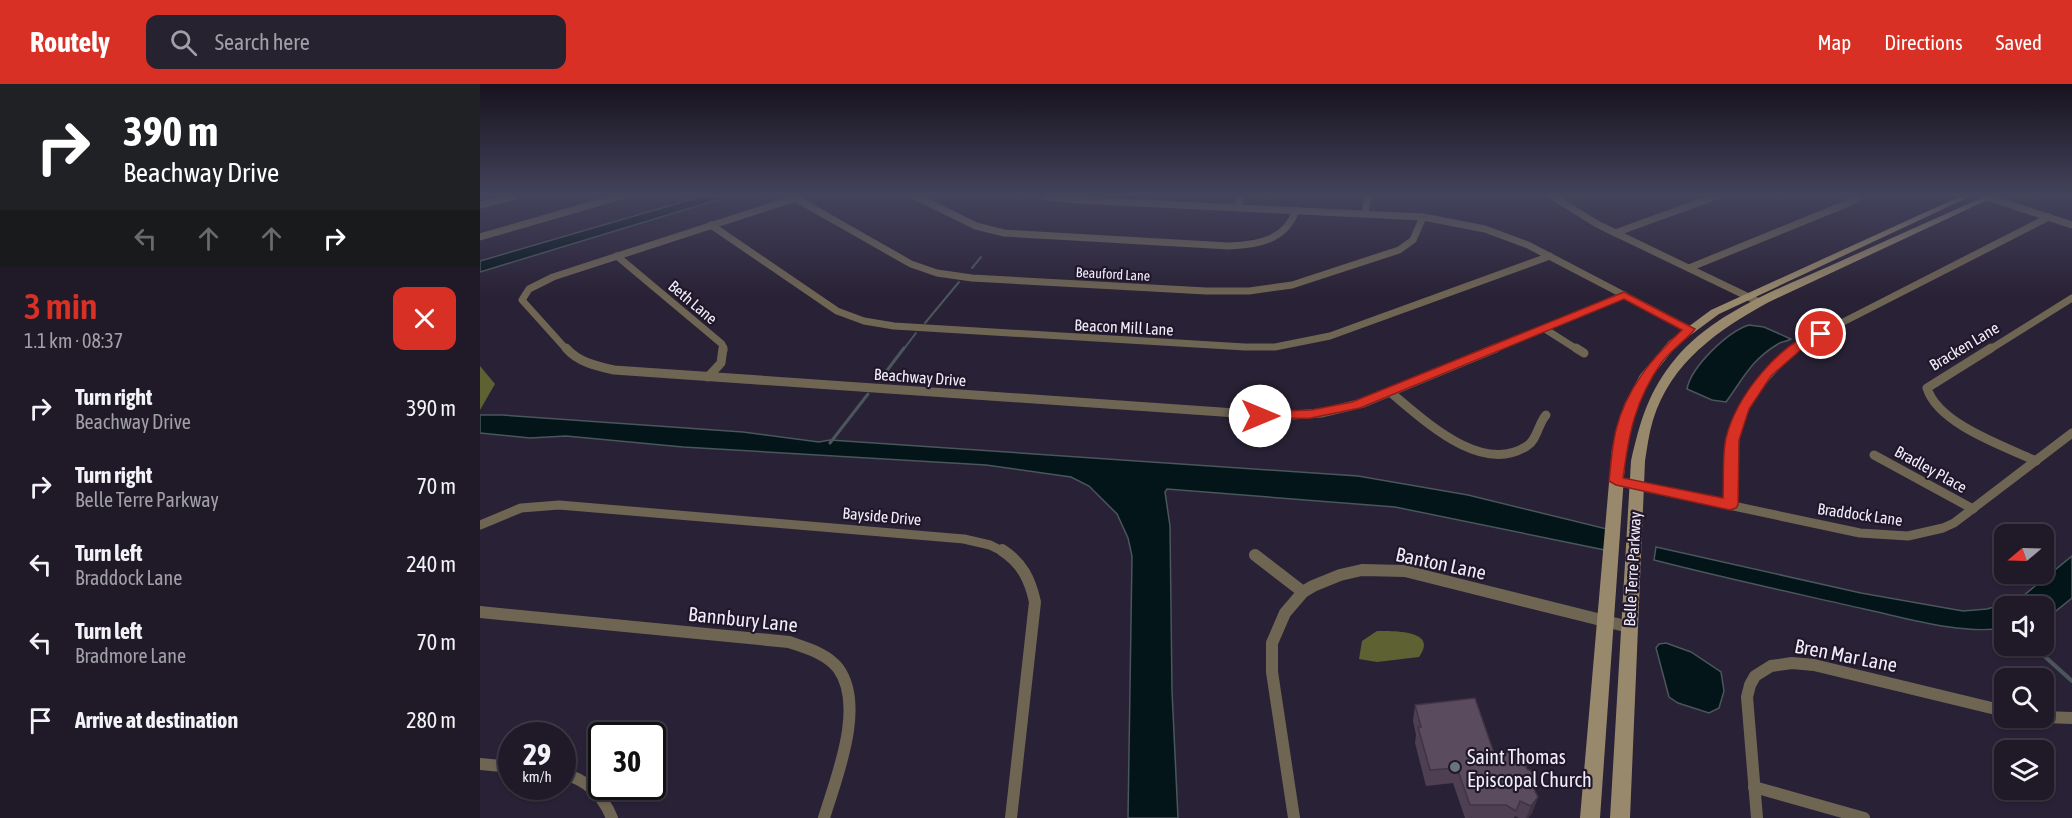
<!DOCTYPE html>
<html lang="en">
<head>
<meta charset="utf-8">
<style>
  :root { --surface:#1f1928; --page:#272230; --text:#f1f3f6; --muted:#a1a0a8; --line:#3c3845; --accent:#d93025 }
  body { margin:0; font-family:"Asap Condensed",sans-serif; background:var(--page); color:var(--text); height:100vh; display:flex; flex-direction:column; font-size:22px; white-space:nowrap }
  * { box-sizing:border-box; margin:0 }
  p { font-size:20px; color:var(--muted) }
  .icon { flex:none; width:33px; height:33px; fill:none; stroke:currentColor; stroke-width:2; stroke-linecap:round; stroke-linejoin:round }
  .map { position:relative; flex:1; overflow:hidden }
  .drawer { display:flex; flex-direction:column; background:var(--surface); width:480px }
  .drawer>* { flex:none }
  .banner { background:#202124; color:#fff; overflow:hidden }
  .needle { width:39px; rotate:251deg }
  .tools { position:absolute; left:1514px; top:440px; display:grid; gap:12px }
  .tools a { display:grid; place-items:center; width:60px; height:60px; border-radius:12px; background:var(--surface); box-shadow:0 2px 4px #0004,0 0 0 2px var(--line); font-size:30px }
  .speed { position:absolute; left:18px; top:638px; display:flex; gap:12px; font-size:30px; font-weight:700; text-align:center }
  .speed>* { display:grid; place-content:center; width:78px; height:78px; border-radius:50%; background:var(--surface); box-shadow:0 2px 4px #0004,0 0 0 2px var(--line); line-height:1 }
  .speed small { font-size:15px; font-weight:400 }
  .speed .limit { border:3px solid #111; border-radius:9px; background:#fff; color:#111 }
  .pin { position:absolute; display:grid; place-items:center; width:51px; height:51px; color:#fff; margin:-26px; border:3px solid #fff; border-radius:50%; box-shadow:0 2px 6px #0007 }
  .me { position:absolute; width:66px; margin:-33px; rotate:90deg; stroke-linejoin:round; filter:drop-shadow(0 0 4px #0008) }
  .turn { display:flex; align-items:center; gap:21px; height:126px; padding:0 24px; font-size:27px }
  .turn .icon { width:78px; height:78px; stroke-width:2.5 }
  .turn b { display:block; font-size:42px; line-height:51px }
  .lanes { display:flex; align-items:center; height:57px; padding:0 24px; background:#0003; justify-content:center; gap:30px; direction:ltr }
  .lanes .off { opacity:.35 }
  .round { display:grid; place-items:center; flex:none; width:63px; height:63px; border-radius:12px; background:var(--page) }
  .summary { display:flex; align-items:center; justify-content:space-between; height:102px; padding:0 24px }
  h1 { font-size:36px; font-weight:600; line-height:45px; color:var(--accent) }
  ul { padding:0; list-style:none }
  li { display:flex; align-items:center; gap:18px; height:78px; padding:0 24px }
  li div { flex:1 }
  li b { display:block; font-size:22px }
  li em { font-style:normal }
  header { display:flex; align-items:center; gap:36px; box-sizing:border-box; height:84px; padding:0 30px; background:var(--accent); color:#fff }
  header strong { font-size:28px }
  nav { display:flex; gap:33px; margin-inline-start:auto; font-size:21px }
  .search { width:420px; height:54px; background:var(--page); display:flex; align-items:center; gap:15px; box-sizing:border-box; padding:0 21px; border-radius:12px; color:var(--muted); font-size:22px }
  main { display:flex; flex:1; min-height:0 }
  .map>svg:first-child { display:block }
  .forest { fill:#5e6132 }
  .water { fill:#031519; stroke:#4a565c; stroke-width:1.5 }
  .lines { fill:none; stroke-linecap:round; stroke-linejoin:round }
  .stream-far2 { stroke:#4a565c; stroke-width:2 }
  .stream-far1 { stroke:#4a565c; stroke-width:3 }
  .stream { stroke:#4a565c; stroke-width:4 }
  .street-far2 { stroke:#6f6553; stroke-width:7 }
  .street-far1 { stroke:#6f6553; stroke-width:9 }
  .street { stroke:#6f6553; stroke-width:12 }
  .secondary { fill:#99896c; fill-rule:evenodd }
  .wall { fill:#4e4052 }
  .shaded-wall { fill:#403442 }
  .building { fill:#5b4b5f; stroke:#403442; stroke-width:1.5 }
  .route { fill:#d93025; stroke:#8d1f18; stroke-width:1.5 }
  .worship-dot { fill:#6b7280; stroke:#20182a; stroke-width:2 }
  .labels { text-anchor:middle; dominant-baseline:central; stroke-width:4.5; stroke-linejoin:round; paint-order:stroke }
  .far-street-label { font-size:14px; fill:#f1ecfa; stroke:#20182a }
  .street-label { font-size:16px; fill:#f1ecfa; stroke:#20182a }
  .near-street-label { font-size:20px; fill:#f1ecfa; stroke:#20182a }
  .near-poi-label { font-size:20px; fill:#f1ecfa; stroke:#20182a; text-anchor:start }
</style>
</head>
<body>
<header>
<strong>Routely</strong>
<div class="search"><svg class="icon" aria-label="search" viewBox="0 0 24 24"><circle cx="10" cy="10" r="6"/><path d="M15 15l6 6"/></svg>Search here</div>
<nav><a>Map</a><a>Directions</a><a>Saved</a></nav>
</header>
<main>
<section class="drawer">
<div class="banner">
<div class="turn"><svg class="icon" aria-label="right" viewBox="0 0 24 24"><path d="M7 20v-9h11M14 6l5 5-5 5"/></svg><div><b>390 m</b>Beachway Drive</div></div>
<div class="lanes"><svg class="icon off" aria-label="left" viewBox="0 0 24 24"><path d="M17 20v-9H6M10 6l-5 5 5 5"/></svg><svg class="icon off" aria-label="ahead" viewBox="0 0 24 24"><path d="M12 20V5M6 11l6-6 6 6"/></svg><svg class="icon off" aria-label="ahead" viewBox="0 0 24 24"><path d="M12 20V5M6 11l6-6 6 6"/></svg><svg class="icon" aria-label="right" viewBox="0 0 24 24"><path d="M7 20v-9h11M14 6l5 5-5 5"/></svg></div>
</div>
<div class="summary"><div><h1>3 min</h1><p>1.1 km · 08:37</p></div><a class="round" style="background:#d93025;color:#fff"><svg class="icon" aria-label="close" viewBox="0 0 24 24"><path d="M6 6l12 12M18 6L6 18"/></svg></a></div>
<ul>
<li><svg class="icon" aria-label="right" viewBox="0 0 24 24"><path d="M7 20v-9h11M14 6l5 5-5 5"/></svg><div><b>Turn right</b><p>Beachway Drive</p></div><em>390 m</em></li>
<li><svg class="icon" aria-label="right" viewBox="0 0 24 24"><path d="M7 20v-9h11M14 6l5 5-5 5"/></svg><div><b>Turn right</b><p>Belle Terre Parkway</p></div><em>70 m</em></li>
<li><svg class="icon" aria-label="left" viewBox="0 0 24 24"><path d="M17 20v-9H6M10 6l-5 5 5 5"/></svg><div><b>Turn left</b><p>Braddock Lane</p></div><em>240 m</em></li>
<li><svg class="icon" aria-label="left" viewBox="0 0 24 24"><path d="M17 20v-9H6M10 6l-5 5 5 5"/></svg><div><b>Turn left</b><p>Bradmore Lane</p></div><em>70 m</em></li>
<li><svg class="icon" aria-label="arrive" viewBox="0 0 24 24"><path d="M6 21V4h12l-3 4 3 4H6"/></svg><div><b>Arrive at destination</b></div><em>280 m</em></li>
</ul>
</section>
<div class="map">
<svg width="1592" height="734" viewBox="0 0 1592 734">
  <rect width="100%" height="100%" fill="#292135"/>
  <g class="forest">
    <polygon points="0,282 15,300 0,326"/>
    <path d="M897,547C914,547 959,546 939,573L897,578L879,575L882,557Z"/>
  </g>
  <g class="water">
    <polygon points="223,112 250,112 0,188 0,177"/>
    <path d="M1269,241L1284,243L1311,255C1306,258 1302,257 1298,260C1271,276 1263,295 1246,318L1232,316L1207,305C1211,283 1247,248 1269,241Z"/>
    <polygon points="0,331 22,331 263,348 339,358 350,356 878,392 988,411 1127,445 1125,466 915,423 687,405 685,408 690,442 692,607 698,734 648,734 652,472 648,454 637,430 609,402 591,393 506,381 203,363 86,352 50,354 0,349"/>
    <path d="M1176,463L1381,509L1483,527L1507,525L1538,516L1592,472V514L1572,530L1563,533V522H1524V544C1481,551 1426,534 1384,525C1314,509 1244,494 1174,476Z"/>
    <polygon points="1186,559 1211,568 1241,588 1244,607 1239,624 1229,629 1198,619 1189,613 1176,564 1179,560"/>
  </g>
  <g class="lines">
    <g class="stream-far2">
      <polyline points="492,184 501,173"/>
      <polyline points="445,239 479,198"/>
      <polyline points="423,266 436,249"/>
    </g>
    <g class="stream-far1">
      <polyline points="399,297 424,264"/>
      <polyline points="350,359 388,310"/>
    </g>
    <polyline class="stream" points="1552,561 1592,597"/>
    <g class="street-far2">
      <path d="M435,112L496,142L524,149L749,162C778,161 806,156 816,126"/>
      <polyline points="565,112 596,116 943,133 1005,145 1048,161 1209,245"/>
      <polyline points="1072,112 1117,140 1279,218"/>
      <polyline points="1504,112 1592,141"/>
      <polyline points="315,114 431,180 457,189 492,194 726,207 769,207 812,201 919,166 933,156 943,133"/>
      <polyline points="0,121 35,112"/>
      <polyline points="757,124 761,112"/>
      <polyline points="885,129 888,112"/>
      <polyline points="231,141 357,227 384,237 414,242 765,263 795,263 850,252 1070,172"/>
      <polyline points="1135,149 1237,112"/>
      <polyline points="0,153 142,112"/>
      <polyline points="137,172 242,260 244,266"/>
      <polyline points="1209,184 1366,120 1380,112"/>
      <polyline points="1065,245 1098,266"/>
      <polyline points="87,266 42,216 49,205 73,193 322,112"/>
      <polyline points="1012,266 1144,211"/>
      <polyline points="1314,266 1320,260 1569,133"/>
      <polyline points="1509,266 1592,214"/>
    </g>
    <g class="street-far1">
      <path d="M86,264C98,278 116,282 134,286L799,332L841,329L883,319L1016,264"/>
      <polyline points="1096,264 1104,269"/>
      <path d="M1511,264L1447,304C1458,340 1524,362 1556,377"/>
      <polyline points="228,293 241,279 243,264"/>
      <path d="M910,308C943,335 1001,392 1047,362C1057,356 1058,340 1066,331"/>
      <polyline points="1394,371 1493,425"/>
      <polyline points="1136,397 1380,449 1428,452 1463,444 1474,439 1592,349"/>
      <path d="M1250,421C1251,345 1257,316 1315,264"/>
      <polyline points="0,441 41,424 79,421 484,455 510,461 524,468"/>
    </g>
    <g class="street">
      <path d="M522,466C542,479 550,495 555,518L531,734"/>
      <polyline points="775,471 823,508"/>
      <path d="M0,528L309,558C326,564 346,569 358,584C386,622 356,694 344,734"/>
      <polyline points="1563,633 1592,634"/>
      <polyline points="0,680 32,683"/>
      <path d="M82,689C107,696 122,710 132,734"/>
      <polyline points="1274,703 1384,734"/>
      <polyline points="814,734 792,588 792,559 805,529 823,508 833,502 860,491 882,486 925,487 1149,543"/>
      <polyline points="1277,734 1267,613 1270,601 1275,592 1291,582 1312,579 1334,581 1524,627"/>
    </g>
    <g class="secondary">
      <polygon points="1481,112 1491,112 1239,230 1197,261 1170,295 1156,321 1146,364 1120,734 1100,734 1132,364 1144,321 1160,291 1189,257 1231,226"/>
      <path d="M1506,112H1516L1289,218C1238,246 1191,278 1173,336C1169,349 1167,364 1165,377L1150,734H1130L1151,377C1160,337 1169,306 1196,274C1235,228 1298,205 1352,181C1403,158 1454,135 1506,112Z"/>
    </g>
  </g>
  <polygon class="wall" points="935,621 1014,669 1056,690 1052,701 1058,713 1052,729 1048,734 1039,734 1035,732 1034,734 985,734 973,699 946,702 935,659 936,651 933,637"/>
  <polygon class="shaded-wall" points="1058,713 1052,729 1048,734 1046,734 1051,722"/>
  <polygon class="building" points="995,614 1014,669 1039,665 1047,685 1056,690 1051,699 1058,713 1051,722 1040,717 1036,727 1026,721 990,721 977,684 950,686 938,643 941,643 935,621"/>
  <linearGradient id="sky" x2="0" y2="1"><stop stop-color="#17121d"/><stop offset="0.52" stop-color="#43435c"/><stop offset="1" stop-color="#43435c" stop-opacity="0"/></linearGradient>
  <rect width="1592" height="214" fill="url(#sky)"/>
  <path class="route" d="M1144,208L1215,245C1205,257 1191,266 1182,278C1155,316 1149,349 1143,394L1243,414C1244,395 1242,372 1246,354C1256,313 1299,258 1341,246L1346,250L1324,263L1291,292L1269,325L1259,356L1258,421L1256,424L1250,426L1136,401L1129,397C1131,380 1132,362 1136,346C1146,305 1172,274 1202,246L1144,215L880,324L831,334L780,335L774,332L780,328L831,326L872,318Z"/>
  <circle class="worship-dot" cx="975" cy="683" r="6"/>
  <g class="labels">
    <g class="far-street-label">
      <text transform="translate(633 190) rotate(3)">Beauford Lane</text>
    </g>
    <g class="street-label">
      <text transform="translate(213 218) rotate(40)">Beth Lane</text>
      <text transform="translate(644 243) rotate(3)">Beacon Mill Lane</text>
      <text transform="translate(1484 262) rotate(-31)">Bracken Lane</text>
      <text transform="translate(440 293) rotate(4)">Beachway Drive</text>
      <text transform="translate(1451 385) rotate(29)">Bradley Place</text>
      <text transform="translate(1380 430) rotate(8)">Braddock Lane</text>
      <text transform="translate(402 432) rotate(5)">Bayside Drive</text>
      <text transform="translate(1152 485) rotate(-87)">Belle Terre Parkway</text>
    </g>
    <g class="near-street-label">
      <text transform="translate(961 479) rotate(12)">Banton Lane</text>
      <text transform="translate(263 535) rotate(6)">Bannbury Lane</text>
      <text transform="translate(1366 571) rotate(11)">Bren Mar Lane</text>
    </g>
    <g class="near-poi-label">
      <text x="987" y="672">Saint Thomas<tspan x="987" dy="23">Episcopal Church</tspan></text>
    </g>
  </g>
</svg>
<div class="tools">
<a><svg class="needle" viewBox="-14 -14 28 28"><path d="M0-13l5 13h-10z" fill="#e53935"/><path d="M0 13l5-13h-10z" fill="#a1a0a8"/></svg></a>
<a><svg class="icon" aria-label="sound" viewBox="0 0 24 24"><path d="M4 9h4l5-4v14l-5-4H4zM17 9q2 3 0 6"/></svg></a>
<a><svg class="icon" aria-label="search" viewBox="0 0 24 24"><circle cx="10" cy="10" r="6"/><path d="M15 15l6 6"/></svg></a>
<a><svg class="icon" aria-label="layers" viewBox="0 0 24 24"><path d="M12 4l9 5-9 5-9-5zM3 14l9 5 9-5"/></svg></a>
</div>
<div class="speed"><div>29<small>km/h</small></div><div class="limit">30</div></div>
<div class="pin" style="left:1341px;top:250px;background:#d93025"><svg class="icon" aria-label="arrive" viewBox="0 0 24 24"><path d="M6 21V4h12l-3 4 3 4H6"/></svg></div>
<svg class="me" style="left:780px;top:332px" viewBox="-20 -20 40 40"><circle r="19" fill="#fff"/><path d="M0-13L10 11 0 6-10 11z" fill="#d93025"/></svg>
</div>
</main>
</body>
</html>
